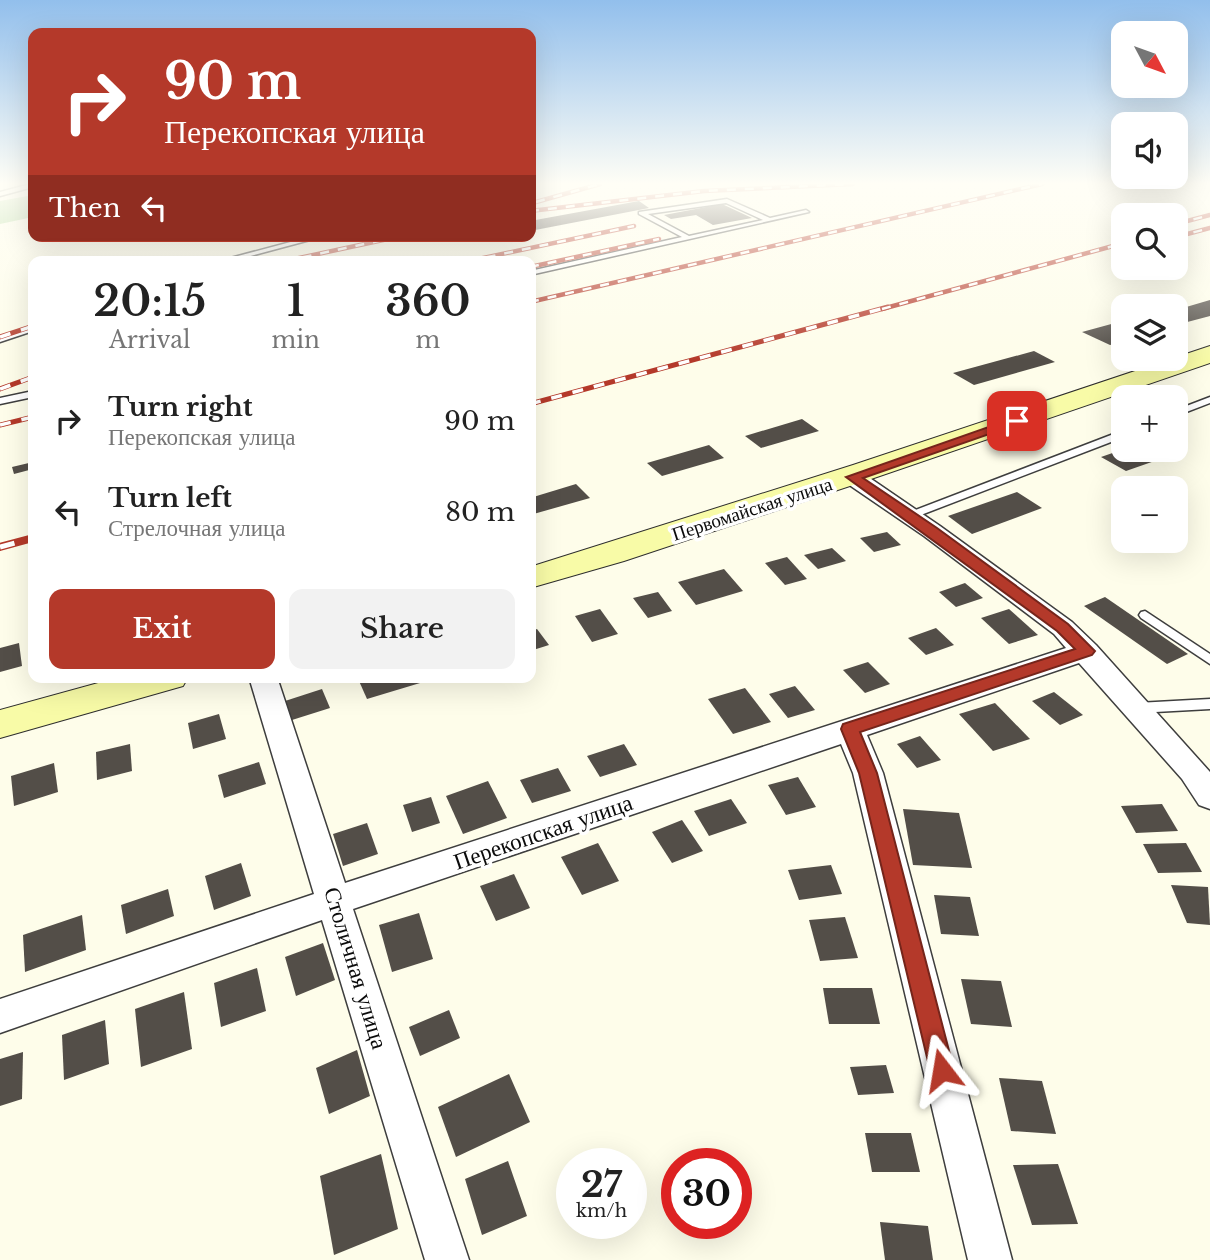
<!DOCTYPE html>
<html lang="en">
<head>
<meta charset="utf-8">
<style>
  :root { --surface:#fff; --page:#f2f2f2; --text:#222; --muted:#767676; --accent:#b4392a }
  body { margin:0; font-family:"Libre Baskerville",serif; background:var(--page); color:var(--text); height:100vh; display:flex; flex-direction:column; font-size:26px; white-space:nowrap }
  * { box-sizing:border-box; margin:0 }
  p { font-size:23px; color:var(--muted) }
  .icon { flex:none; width:38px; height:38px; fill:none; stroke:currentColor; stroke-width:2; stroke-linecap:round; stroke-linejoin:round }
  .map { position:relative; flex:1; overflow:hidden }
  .drawer { position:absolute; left:28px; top:256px; width:508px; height:427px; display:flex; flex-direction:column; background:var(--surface); border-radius:14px; box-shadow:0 7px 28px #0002 }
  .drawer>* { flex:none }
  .top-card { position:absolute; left:28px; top:28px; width:508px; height:214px; border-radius:14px; box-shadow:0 7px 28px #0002; background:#b4392a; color:#fff; overflow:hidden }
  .needle { width:46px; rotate:131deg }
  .fabs { position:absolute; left:1111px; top:21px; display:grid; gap:14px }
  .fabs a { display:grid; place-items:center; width:77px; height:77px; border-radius:14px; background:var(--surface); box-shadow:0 7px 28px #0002; font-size:35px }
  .speed { position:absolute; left:556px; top:1148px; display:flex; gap:14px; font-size:35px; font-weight:700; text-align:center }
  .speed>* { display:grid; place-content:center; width:91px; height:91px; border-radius:50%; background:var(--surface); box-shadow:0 7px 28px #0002; line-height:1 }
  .speed small { font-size:18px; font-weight:400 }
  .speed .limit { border:10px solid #d22; background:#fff; color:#111 }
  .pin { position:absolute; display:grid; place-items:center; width:60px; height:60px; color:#fff; margin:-30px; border-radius:14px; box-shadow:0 4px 10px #0006 }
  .me { position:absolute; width:77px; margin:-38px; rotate:346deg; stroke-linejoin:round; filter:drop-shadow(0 0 5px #0008) }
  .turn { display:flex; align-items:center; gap:24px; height:147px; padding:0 21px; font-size:32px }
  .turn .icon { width:91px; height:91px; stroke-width:2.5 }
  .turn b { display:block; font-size:49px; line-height:60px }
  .then { display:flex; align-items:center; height:66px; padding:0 21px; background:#0003; gap:14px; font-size:26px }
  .eta { display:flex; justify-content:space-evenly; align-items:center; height:119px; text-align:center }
  .eta b { font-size:42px; font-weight:600; line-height:49px }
  .button { display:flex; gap:14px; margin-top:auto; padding:14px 21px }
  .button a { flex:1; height:80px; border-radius:14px; background:var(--accent); color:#fff; font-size:28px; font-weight:600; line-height:80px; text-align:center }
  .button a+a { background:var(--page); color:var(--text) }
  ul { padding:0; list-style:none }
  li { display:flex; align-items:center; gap:21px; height:91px; padding:0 21px }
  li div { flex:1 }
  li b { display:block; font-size:26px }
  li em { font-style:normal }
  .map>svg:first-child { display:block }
  .forest { fill:#a9d696 }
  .building { fill:#534e48 }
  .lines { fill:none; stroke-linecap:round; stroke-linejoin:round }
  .lane-casing { stroke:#3e3e3e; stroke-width:3 }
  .street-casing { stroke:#3e3e3e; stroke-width:3 }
  .secondary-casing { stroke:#2d2d2d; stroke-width:2 }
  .lane { fill:#fff; fill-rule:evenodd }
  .street { fill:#fff; fill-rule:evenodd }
  .secondary { fill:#f8fba7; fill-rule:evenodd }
  .rail-far2-casing { stroke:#b4392a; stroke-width:4.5 }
  .rail-far1-casing { stroke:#b4392a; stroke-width:5 }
  .rail-casing { stroke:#b4392a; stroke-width:8 }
  .rail-far2 { stroke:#fff; stroke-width:2.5; stroke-dasharray:9; stroke-linecap:butt }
  .rail-far1 { stroke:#fff; stroke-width:3.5; stroke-dasharray:11; stroke-linecap:butt }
  .rail { stroke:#fff; stroke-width:5; stroke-dasharray:15; stroke-linecap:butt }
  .route { fill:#b4392a; stroke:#75251b; stroke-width:2 }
  .labels { text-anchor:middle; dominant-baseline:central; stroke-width:7; stroke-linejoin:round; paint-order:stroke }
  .street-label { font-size:19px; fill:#0b0b0b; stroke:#fff }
  .near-street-label { font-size:23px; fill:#0b0b0b; stroke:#fff }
</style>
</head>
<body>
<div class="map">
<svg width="1210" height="1260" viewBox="0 0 1210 1260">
  <rect width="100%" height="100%" fill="#fefdea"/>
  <polygon class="forest" points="33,195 33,217 0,224 0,201"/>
  <g class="building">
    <polygon points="639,201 649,208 530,231 530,221"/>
    <polygon points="722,204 752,218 713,225 696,215 671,219 664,215"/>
    <polygon points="1210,300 1210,316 1176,325 1176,310"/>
    <polygon points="1115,323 1124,327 1124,342 1110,345 1082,332"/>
    <polygon points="1034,351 1055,362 974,385 953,373"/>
    <polygon points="802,419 819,431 761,448 745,436"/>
    <polygon points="1176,444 1186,450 1126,471 1101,457 1124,449 1176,450"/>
    <polygon points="709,445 724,458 662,476 647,463"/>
    <polygon points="33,462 33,469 14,474 12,467"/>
    <polygon points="576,484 590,498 530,515 530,498"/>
    <polygon points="1017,492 1042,508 972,534 948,516"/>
    <polygon points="887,532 901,545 874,552 860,538"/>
    <polygon points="832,548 846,561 818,569 804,555"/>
    <polygon points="787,557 807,579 785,585 765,563"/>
    <polygon points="724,569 743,591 696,605 678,582"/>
    <polygon points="965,583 983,598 956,607 939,592"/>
    <polygon points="658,592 672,611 648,618 633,598"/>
    <polygon points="1105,597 1188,654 1167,664 1084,606"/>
    <polygon points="600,609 618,634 592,642 575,616"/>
    <polygon points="1009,609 1038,635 1009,644 981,618"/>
    <polygon points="936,628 954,645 926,655 908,638"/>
    <polygon points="537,629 549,645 530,651 530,631"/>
    <polygon points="19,643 22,666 0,672 0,648"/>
    <polygon points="868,662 890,684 865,693 843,670"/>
    <polygon points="371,677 429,677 430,680 367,699 359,681"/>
    <polygon points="795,686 815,710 788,718 769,694"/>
    <polygon points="745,688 771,722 733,734 708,699"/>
    <polygon points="322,689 330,708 292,720 285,701"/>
    <polygon points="1054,692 1083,715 1060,725 1032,701"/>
    <polygon points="995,703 1030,739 993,751 959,714"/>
    <polygon points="219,714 226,739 193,749 188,723"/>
    <polygon points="920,736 941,760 917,768 897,744"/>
    <polygon points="130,744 132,771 97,780 96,752"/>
    <polygon points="624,744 637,765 600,777 587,756"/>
    <polygon points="259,762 266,784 224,798 218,775"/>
    <polygon points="54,763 58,792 14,806 11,776"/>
    <polygon points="558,768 571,791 532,803 520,780"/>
    <polygon points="798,777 816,807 786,815 768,785"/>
    <polygon points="488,781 507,818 463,834 446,796"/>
    <polygon points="431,797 440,823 412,832 403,805"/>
    <polygon points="731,799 747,823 709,836 694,811"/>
    <polygon points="1162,804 1178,831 1136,833 1121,806"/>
    <polygon points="903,809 959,813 972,868 913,865"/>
    <polygon points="682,820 703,851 672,863 652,832"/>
    <polygon points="367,823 378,854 343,866 333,834"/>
    <polygon points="598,843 619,881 582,895 561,857"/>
    <polygon points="1186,843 1202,872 1158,873 1143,844"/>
    <polygon points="241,863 251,896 214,910 205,876"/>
    <polygon points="831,865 842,894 799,900 788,870"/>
    <polygon points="514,874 530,908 496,921 480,886"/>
    <polygon points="1171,885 1208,887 1210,925 1187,923"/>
    <polygon points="168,889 174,916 126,934 121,905"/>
    <polygon points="934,895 970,897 979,936 941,934"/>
    <polygon points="419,913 433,959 392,972 379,925"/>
    <polygon points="82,915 86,950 25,972 23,935"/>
    <polygon points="845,917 858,958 820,961 809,920"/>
    <polygon points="323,943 335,980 296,996 285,957"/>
    <polygon points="257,968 266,1011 221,1027 214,983"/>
    <polygon points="961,979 1001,981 1012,1027 971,1024"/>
    <polygon points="823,988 872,988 880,1024 829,1024"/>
    <polygon points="184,992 192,1049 141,1067 135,1009"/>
    <polygon points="449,1010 460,1038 420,1056 409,1027"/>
    <polygon points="105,1020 109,1064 64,1080 62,1035"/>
    <polygon points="357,1050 370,1096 329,1114 316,1068"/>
    <polygon points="23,1052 22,1099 0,1106 0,1059"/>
    <polygon points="886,1065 894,1093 858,1095 850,1067"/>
    <polygon points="509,1074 530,1122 456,1157 438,1107"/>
    <polygon points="999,1078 1042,1081 1056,1134 1011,1131"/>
    <polygon points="865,1133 911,1133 920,1172 872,1172"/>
    <polygon points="381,1154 398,1229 334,1255 320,1176"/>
    <polygon points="508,1161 527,1216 482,1235 465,1179"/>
    <polygon points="1058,1164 1078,1224 1032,1225 1013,1165"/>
    <polygon points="880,1222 928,1226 933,1260 885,1260"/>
  </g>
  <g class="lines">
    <defs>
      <g id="lane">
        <polygon points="30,184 33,184 33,187 0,196 0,192"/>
        <path d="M727,199L770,218L806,210L809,212L530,275V271L682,237L639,214V212ZM726,203L763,220L689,236L648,214Z"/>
        <polygon points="313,236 325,236 232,261 219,261"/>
        <polygon points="33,326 33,331 0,342 0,337"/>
        <polygon points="33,391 33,397 0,404 0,398"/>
        <polygon points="1210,397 1210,403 1176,416 1176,410"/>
        <polygon points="1124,430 1124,437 913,518 905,518 904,516 905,514"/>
        <polygon points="1145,611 1210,654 1210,664 1141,618 1139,615 1141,612"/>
        <polygon points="1210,699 1210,709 1137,713 1132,711 1130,708 1132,705 1137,703"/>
      </g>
      <polygon id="street" points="853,470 861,472 940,526 1072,622 1096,645 1210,772 1210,809 1199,805 1182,779 1079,663 867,735 883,773 1012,1260 968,1260 853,773 841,744 353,909 469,1260 425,1260 322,920 0,1033 0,999 314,894 249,677 277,677 345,883 1066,648 1054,634 924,536 845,482 842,477 845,472"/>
      <g id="secondary">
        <polygon points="1210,346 1210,363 874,478 624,561 530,588 530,567 853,465"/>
        <polygon points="120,677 188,677 183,686 0,738 0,710"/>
      </g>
    </defs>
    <use href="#lane" class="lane-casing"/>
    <use href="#street" class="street-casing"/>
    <use href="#secondary" class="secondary-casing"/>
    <use href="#lane" class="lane"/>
    <use href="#street" class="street"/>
    <use href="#secondary" class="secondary"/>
    <defs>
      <g id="rail-far2">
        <polyline points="536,202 600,184"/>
        <polyline points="530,211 704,191 853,184"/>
        <polyline points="1176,224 1210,215"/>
        <polyline points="1176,237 1210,228"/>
        <polyline points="285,261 402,236"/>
        <polyline points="469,261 634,226"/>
        <polyline points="530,267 659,239"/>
        <polyline points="530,302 1042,184"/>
        <polyline points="882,309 1124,243"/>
      </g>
      <g id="rail-far1">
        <polyline points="0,337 33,326"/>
        <polyline points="0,389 33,377"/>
        <polyline points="530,404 888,307"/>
        <polyline points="0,425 33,417"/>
      </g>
      <polyline id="rail" points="0,547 33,538"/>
    </defs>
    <use href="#rail-far2" class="rail-far2-casing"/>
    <use href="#rail-far1" class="rail-far1-casing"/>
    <use href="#rail" class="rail-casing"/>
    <use href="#rail-far2" class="rail-far2"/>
    <use href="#rail-far1" class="rail-far1"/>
    <use href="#rail" class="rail"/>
  </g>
  <linearGradient id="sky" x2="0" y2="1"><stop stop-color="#92bfec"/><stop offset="0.51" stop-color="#fffef6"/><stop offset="1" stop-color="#fffef6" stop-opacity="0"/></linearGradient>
  <rect width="1210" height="360" fill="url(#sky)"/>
  <polygon class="route" points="1017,417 1023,421 1021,423 863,478 937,528 1068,624 1095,651 1092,655 860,732 877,773 954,1070 951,1079 942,1082 934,1079 930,1070 859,773 841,729 843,724 1075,649 1057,631 846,477"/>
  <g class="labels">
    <g class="street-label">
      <text transform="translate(752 509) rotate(-18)">Первомайская улица</text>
    </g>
    <g class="near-street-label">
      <text transform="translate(543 832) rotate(-19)">Перекопская улица</text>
      <text transform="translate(356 968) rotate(73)">Столичная улица</text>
    </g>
  </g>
</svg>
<div class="fabs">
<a><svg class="needle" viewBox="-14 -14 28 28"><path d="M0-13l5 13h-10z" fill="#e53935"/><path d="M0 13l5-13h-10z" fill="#767676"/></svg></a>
<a><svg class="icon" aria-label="sound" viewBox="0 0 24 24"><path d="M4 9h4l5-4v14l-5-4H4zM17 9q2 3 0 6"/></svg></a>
<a><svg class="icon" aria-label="search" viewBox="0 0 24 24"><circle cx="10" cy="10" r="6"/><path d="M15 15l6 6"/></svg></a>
<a><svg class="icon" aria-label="layers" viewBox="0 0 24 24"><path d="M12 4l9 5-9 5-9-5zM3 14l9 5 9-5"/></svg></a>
<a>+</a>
<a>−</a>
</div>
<div class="speed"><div>27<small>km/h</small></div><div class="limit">30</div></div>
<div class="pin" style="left:1017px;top:421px;background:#d93025"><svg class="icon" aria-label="arrive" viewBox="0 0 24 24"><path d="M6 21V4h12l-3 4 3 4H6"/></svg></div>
<svg class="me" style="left:942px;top:1070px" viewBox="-20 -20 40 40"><path d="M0-17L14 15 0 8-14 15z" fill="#b4392a" stroke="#fff" stroke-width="4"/></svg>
<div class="top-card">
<div class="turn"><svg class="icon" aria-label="right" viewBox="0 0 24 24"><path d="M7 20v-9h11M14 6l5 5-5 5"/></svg><div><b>90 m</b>Перекопская улица</div></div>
<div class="then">Then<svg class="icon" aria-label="left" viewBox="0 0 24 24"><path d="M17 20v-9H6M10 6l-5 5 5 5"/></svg></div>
</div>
<section class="drawer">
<div class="eta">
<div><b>20:15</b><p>Arrival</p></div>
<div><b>1</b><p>min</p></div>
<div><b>360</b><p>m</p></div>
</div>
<ul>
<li><svg class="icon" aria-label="right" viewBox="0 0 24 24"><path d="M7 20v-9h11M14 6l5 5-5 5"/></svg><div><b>Turn right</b><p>Перекопская улица</p></div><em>90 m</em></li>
<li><svg class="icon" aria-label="left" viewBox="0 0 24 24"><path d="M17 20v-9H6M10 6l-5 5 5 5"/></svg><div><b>Turn left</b><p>Стрелочная улица</p></div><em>80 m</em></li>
</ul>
<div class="button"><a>Exit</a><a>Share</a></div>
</section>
</div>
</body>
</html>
